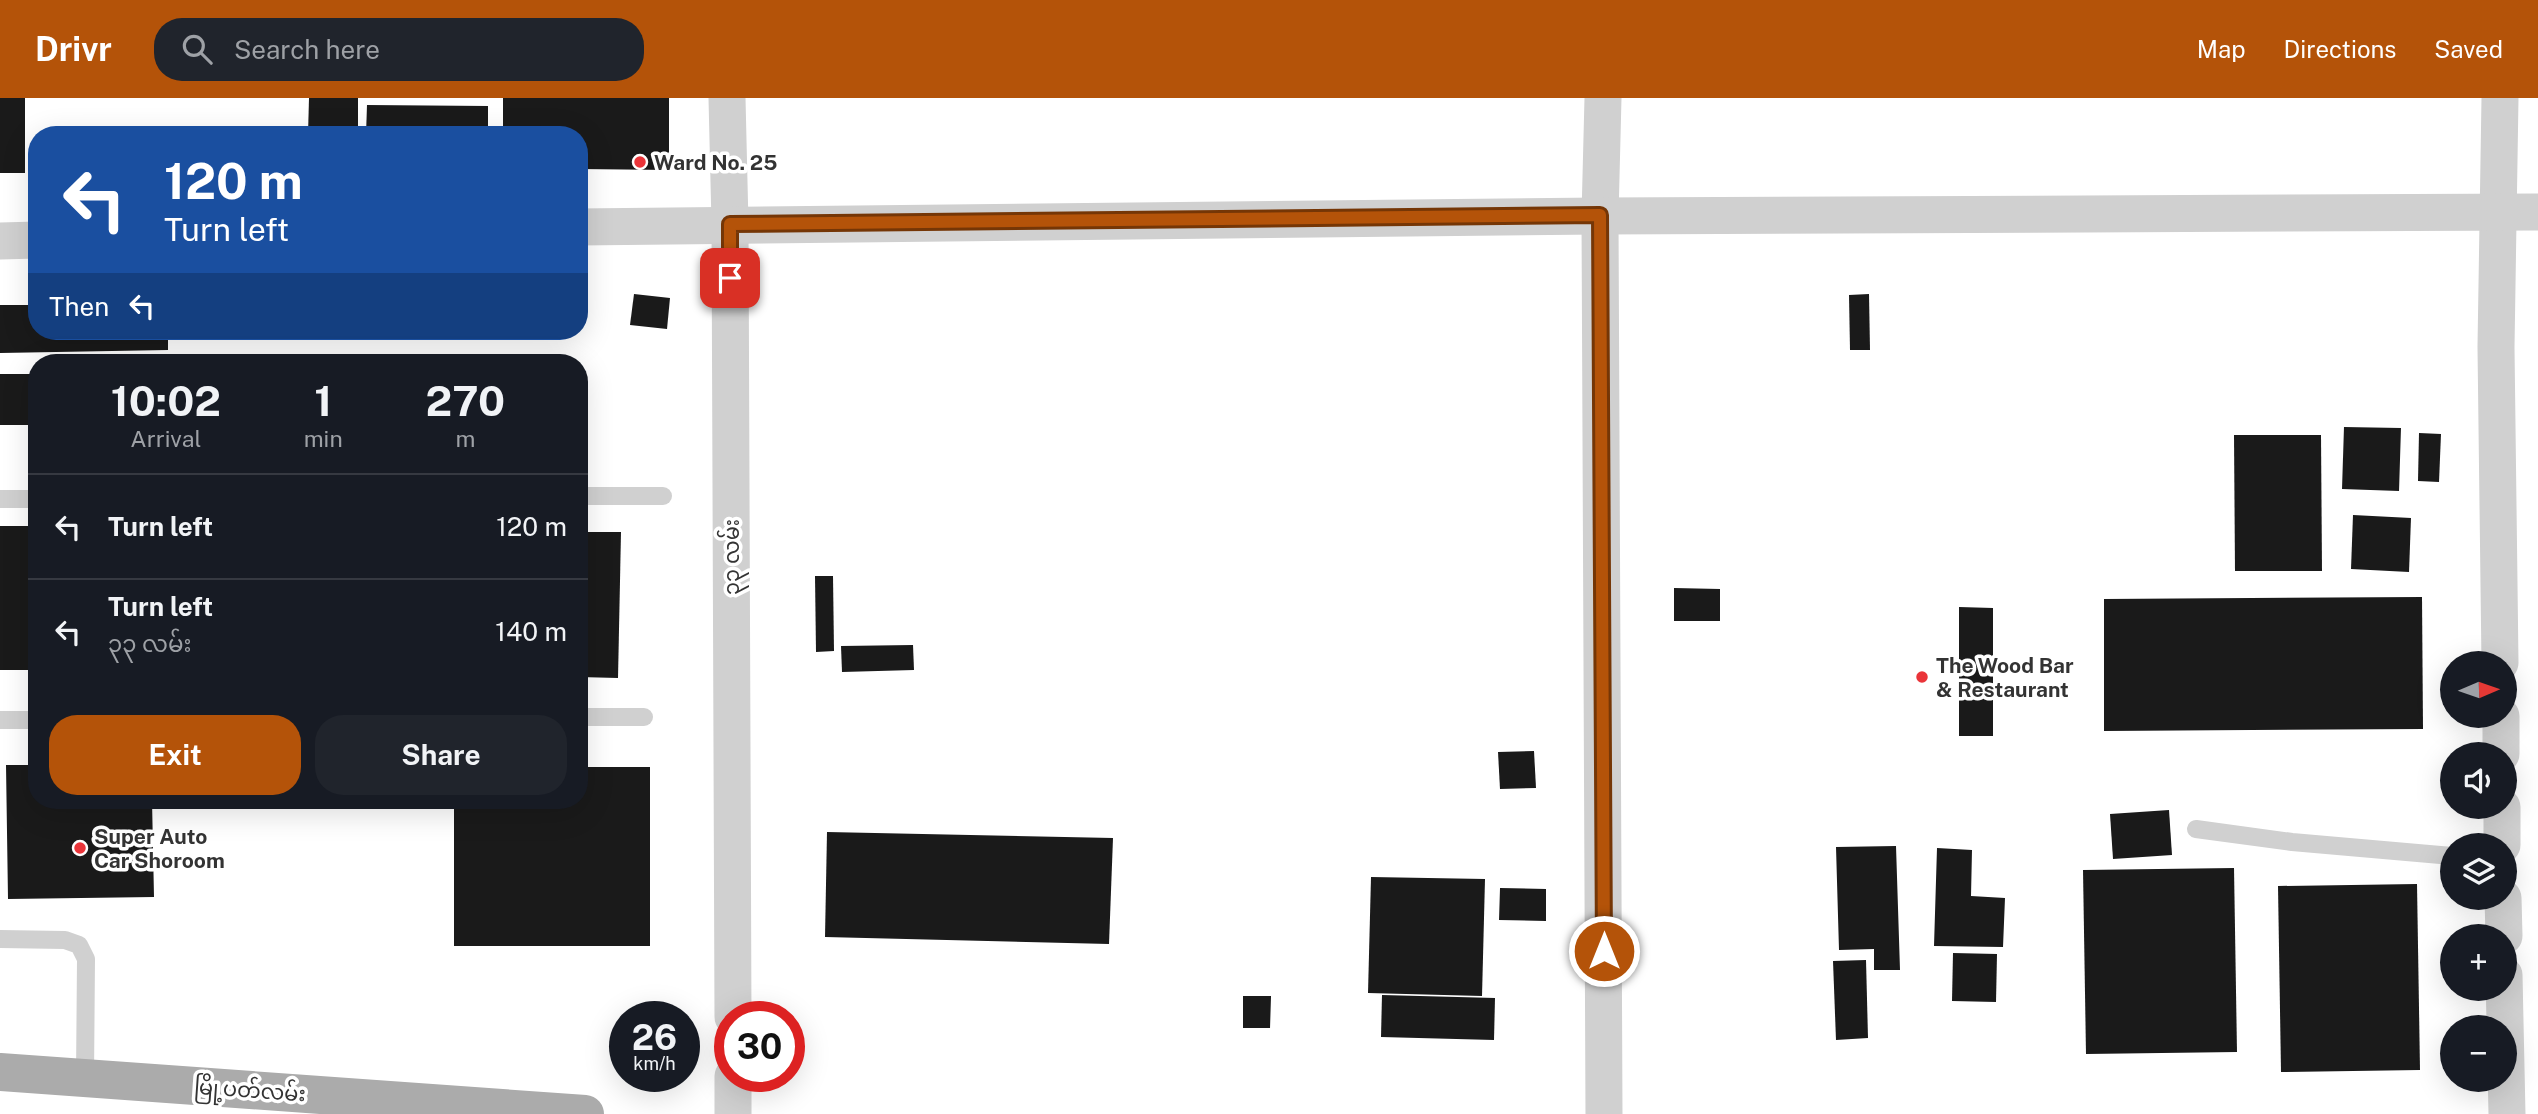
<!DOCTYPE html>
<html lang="en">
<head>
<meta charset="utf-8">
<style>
  :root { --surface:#171b24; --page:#20242c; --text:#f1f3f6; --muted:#9ea1a6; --line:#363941; --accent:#b45309 }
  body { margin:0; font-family:"Public Sans","Noto Sans Myanmar",sans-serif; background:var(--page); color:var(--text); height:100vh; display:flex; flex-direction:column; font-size:26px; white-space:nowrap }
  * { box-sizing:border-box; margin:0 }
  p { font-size:23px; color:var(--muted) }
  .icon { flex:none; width:38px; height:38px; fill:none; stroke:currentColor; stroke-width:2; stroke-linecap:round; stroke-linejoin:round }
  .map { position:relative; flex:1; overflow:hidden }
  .details { position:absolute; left:28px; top:256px; width:560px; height:455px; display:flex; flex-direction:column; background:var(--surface); border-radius:28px; box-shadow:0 7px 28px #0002 }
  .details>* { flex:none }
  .hud { position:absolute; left:28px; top:28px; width:560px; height:214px; border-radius:28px; box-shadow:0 7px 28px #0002; background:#1a4fa0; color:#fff; overflow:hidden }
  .needle { width:46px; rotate:88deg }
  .fabs { position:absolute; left:2440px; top:553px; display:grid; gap:14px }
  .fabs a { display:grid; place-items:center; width:77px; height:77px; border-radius:50%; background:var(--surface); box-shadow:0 7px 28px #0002; font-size:35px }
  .speed { position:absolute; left:609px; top:903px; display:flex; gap:14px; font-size:35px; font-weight:700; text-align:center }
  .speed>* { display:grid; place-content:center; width:91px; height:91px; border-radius:50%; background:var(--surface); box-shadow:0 7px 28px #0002; line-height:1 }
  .speed small { font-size:18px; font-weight:400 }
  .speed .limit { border:10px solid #d22; background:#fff; color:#111 }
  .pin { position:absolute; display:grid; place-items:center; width:60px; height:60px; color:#fff; margin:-30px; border-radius:14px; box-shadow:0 4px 10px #0006 }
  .me { position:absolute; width:77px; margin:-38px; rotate:0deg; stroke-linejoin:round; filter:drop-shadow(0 0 5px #0008) }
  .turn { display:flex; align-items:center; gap:24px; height:147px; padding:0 21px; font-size:32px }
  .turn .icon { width:91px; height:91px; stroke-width:2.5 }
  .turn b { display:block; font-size:49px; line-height:60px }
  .then { display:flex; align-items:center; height:66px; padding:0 21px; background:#0003; gap:14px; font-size:26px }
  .eta { display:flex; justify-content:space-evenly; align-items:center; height:119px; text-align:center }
  .eta b { font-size:42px; font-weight:700; line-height:49px }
  .primary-button { display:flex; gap:14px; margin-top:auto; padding:14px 21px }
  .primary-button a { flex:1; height:80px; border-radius:28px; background:var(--accent); color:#fff; font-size:28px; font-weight:700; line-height:80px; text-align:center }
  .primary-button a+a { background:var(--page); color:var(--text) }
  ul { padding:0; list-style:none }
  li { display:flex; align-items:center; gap:21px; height:105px; padding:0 21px; border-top:2px solid var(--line) }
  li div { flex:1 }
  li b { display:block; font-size:26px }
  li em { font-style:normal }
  header { display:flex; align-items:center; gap:42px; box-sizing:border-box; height:98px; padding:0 35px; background:var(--accent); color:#fff }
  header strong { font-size:33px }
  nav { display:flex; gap:38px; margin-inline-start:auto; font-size:24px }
  .search { width:490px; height:63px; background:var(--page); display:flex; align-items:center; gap:18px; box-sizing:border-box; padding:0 24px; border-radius:28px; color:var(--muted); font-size:26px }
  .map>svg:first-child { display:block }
  .building { fill:#1a1a1a }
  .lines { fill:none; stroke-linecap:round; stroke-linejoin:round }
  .lane { stroke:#d0d0d0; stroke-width:18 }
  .street { stroke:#d0d0d0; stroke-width:37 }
  .primary { stroke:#ababab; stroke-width:38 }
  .route-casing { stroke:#753606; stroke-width:18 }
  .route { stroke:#b45309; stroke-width:12 }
  .poi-dot { fill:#ea3439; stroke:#fff; stroke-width:2.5 }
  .labels { text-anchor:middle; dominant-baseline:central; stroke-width:7; stroke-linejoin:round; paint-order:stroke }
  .poi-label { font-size:21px; font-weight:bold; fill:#333; stroke:#fff; text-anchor:start }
  .street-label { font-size:21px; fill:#333; stroke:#fff }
</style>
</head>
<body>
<header>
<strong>Drivr</strong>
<div class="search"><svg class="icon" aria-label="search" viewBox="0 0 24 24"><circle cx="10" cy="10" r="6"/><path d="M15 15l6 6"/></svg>Search here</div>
<nav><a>Map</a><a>Directions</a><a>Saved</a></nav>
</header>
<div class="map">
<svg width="2538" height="1016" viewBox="0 0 2538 1016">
  <rect width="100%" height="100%" fill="#fff"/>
  <g class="building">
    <rect x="0" y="0" width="25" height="75"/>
    <polygon points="309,0 358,0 358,37 308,37"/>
    <polygon points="503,0 669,0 669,72 579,71 579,37 503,37"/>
    <polygon points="367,7 488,8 488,37 366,37"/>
    <polygon points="634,196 670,200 667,231 630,227"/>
    <polygon points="1869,196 1870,252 1850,252 1849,197"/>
    <polygon points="0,207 37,207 37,233 168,233 168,252 0,255"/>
    <rect x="0" y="276" width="37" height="51"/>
    <polygon points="2344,329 2401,330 2399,393 2342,391"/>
    <polygon points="2419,335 2441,336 2439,384 2418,383"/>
    <polygon points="2234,337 2321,337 2322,473 2235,473"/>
    <polygon points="2353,417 2411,420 2409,474 2351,471"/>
    <rect x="0" y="428" width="37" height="144"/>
    <polygon points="579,434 621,434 618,580 579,579"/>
    <polygon points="815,478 833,478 834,553 816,554"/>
    <polygon points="1674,490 1720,491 1720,523 1674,523"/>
    <polygon points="2422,499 2423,631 2104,633 2104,501"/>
    <polygon points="1959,509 1993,510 1993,638 1959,638"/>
    <polygon points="913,547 914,572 842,574 841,548"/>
    <polygon points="1534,653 1536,690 1500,691 1498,654"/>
    <polygon points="6,667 37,667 37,702 152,702 154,799 8,801"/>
    <polygon points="579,669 650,669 650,848 454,848 454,702 579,702"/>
    <polygon points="2169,712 2172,757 2113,761 2110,716"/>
    <polygon points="827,734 1113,740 1109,846 825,839"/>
    <polygon points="1896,748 1900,872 1874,872 1874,851 1839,852 1836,749"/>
    <polygon points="1937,750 1972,752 1971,798 2005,800 2003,849 1934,848"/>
    <polygon points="2234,770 2237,954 2086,956 2083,772"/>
    <polygon points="1371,779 1485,781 1482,898 1368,895"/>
    <polygon points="2417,786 2420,972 2281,974 2278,788"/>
    <polygon points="1500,790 1546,791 1546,823 1499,822"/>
    <polygon points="1953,855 1997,856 1996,904 1952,903"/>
    <polygon points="1866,862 1868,940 1836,942 1833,863"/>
    <polygon points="1382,897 1495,900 1494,942 1381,939"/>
    <polygon points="1243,898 1271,898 1270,930 1243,930"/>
  </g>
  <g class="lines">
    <g class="lane">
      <polyline points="579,398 663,398"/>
      <polyline points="0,401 37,401"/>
      <polyline points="579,619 644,619"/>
      <polyline points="0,622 37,622"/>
      <polyline points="2196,731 2292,744 2452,758"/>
      <polyline points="0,841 65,842 79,847 86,861 85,980"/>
    </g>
    <g class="street">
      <polyline points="727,0 730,126 733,919"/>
      <polyline points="1603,0 1600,118 1604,1016"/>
      <polyline points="2500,0 2496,249 2500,565"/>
      <polyline points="579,129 1600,118 2538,114"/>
      <polyline points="0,143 37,142"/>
      <polyline points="2501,618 2501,656"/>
      <polyline points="2502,709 2502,747"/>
      <polyline points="2503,800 2504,838"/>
      <polyline points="2504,877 2507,1016"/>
      <polyline points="733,978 733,1016"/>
    </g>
    <polyline class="primary" points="0,974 585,1016"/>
  </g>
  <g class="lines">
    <defs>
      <polyline id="route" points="730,180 730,126 1600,117 1604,853"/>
    </defs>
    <use href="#route" class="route-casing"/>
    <use href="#route" class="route"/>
  </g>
  <g class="poi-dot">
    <circle cx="640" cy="64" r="7"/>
    <circle cx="1922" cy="579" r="7"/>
    <circle cx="80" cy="750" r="7"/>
  </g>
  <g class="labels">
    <g class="poi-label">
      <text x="654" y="64">Ward No. 25</text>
      <text x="1936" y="567">The Wood Bar<tspan x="1936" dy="24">&amp; Restaurant</tspan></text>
      <text x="94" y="738">Super Auto<tspan x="94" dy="24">Car Shoroom</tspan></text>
    </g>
    <g class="street-label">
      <text transform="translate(731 459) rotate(-90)">၃၃ လမ်း</text>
      <text transform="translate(250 992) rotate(4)">မြို့ပတ်လမ်း</text>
    </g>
  </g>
</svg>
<div class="fabs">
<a><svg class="needle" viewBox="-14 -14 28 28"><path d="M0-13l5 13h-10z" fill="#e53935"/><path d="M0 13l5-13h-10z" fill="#9ea1a6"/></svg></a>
<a><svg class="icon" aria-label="sound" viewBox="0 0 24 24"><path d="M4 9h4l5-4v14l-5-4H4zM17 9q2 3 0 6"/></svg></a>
<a><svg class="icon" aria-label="layers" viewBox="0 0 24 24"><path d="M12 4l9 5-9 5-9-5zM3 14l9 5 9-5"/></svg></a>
<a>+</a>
<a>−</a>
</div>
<div class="speed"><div>26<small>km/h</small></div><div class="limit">30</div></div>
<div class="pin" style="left:730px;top:180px;background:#d93025"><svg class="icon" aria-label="arrive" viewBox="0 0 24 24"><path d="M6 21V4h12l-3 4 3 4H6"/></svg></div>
<svg class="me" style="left:1604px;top:853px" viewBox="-20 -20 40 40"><circle r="17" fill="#b45309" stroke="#fff" stroke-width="3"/><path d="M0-11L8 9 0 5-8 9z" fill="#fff"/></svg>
<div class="hud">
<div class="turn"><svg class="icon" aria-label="left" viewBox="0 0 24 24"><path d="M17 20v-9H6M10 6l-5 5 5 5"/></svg><div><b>120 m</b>Turn left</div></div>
<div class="then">Then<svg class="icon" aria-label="left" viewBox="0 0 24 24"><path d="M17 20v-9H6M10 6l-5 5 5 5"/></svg></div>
</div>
<section class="details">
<div class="eta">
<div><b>10:02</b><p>Arrival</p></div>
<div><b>1</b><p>min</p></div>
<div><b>270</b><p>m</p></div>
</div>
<ul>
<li><svg class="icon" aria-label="left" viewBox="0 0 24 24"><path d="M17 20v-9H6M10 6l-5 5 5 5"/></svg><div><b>Turn left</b></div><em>120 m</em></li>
<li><svg class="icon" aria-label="left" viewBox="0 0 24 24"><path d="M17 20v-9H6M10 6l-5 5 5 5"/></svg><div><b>Turn left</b><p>၃၃ လမ်း</p></div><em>140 m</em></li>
</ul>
<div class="primary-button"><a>Exit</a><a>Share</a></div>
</section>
</div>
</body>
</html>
